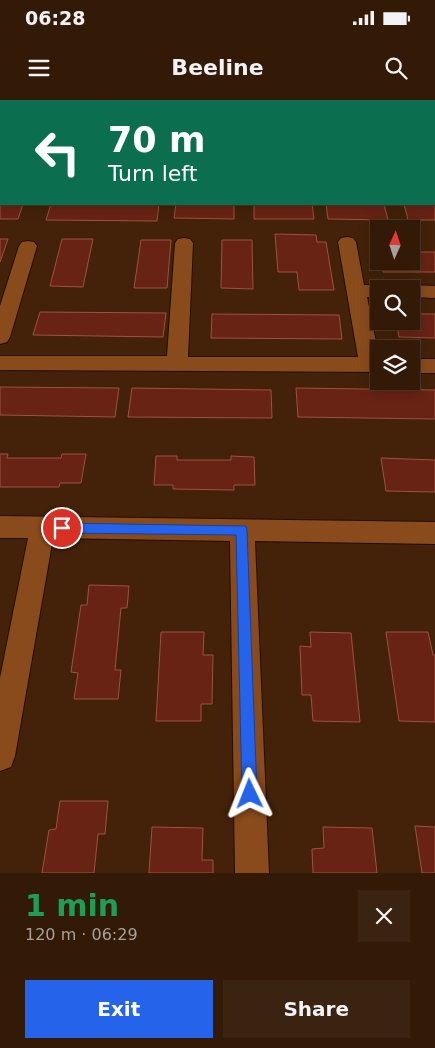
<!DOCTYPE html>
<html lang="en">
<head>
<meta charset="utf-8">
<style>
  :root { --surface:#321a07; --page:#3a2311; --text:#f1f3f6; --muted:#a8a19b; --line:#4d3828; --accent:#2563eb }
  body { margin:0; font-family:"DejaVu Sans",sans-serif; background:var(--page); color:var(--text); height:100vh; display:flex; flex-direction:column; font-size:19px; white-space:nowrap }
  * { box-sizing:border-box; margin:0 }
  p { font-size:16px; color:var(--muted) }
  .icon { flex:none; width:28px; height:28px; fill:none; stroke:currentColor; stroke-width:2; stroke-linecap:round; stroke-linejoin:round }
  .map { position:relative; height:773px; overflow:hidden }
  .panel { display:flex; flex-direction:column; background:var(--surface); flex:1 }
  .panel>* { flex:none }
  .guide { position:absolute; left:0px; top:0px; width:435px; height:105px; box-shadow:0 2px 12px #0003,0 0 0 1px var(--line); background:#0b6e4f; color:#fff; overflow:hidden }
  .needle { width:32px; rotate:3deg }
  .controls { position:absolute; left:370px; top:120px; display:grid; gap:10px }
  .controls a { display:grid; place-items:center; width:50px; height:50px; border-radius:0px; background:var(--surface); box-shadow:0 2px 12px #0003,0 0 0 1px var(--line); font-size:25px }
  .pin { position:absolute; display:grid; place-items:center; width:42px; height:42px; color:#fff; margin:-21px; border:2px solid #fff; border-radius:50%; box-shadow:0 1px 5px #0007 }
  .me { position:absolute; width:55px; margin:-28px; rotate:358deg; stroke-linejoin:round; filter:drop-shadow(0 0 4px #0008) }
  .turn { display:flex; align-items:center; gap:18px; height:105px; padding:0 25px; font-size:22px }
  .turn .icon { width:65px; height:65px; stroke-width:2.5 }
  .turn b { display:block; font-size:35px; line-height:42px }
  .round { display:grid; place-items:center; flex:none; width:52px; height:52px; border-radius:0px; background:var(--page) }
  .head { display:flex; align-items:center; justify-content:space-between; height:85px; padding:0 25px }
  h1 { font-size:30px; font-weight:700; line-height:38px; color:#1e9e55 }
  .primary-button { display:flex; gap:10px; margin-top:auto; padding:10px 25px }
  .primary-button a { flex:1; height:58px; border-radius:0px; background:var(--accent); color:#fff; font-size:20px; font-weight:700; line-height:58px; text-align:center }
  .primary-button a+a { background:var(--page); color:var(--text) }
  .status { display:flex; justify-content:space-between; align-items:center; height:35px; padding:0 25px; background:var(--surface); direction:ltr }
  .status svg { height:14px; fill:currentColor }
  header { display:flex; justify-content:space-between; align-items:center; height:65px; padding:0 25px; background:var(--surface); font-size:22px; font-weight:700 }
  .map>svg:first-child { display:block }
  .building { fill:#682314; stroke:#9c5241 }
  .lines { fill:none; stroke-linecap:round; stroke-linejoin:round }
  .minor-casing { stroke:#220e02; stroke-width:2 }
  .minor { fill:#894b1b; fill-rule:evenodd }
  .route { fill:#2563eb; stroke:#184099 }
</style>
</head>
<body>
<div class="status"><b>06:28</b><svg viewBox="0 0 49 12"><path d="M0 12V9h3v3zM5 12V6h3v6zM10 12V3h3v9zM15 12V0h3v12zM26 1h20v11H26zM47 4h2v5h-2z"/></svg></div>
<header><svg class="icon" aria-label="menu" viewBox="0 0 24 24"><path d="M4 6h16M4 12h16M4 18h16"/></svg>Beeline<svg class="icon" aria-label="search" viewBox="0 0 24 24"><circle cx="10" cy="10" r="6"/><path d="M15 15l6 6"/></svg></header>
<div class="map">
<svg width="435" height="773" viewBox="0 0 435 773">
  <rect width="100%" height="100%" fill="#432209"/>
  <g class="building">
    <polygon points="0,102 1,104 23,104 18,119 0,119"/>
    <polygon points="51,104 159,104 157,121 46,120"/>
    <polygon points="176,104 234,104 234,119 174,118"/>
    <polygon points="254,104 312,104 314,119 254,119"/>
    <polygon points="326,104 384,104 388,120 328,119"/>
    <polygon points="404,104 435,104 435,120 408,120"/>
    <polygon points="275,134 316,135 317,142 326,142 334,190 299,190 297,172 278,172"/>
    <polygon points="0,139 8,139 0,162"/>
    <polygon points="62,139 93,139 83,187 50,186"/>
    <polygon points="141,140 171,140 167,188 134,188"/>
    <polygon points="222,140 252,140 253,189 221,188"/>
    <polygon points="411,152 435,152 435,172 383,172 380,161 411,161"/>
    <polygon points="40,212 166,213 163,237 33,235"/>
    <polygon points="212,214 339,215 342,239 211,238"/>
    <polygon points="411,214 435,214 435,238 399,237 396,221 411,221"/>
    <polygon points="0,287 119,288 115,317 0,315"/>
    <polygon points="132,288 271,290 272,318 128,317"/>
    <polygon points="296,288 435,290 435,319 298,317"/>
    <polygon points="0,354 8,354 7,358 61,358 62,354 86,354 81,383 60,383 59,387 0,387"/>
    <polygon points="156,356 177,356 177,360 231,360 231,356 254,357 255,385 234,385 234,390 173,389 173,385 154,385"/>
    <polygon points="381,358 435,360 435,392 386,391"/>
    <polygon points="89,485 129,486 127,508 121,508 115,570 121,570 118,599 74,599 78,573 71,572 81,505 87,505"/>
    <polygon points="161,532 204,532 203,555 213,555 212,604 201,604 201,621 156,621"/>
    <polygon points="310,532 351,533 360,622 313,621 311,595 302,595 300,546 311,547"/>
    <polygon points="386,532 428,532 433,555 435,555 435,622 399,621"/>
    <polygon points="60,701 108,701 105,734 98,734 94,773 42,773 49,730 56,729"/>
    <polygon points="415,726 435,727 435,773 422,773"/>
    <polygon points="152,727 203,728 202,760 213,760 213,773 149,773"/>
    <polygon points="323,727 372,728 377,773 313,773 312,749 324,748"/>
  </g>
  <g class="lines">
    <defs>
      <g id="minor">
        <rect x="343" y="0" width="14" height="1"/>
        <rect x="0" y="16" width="1" height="8"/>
        <rect x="0" y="83" width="1" height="10"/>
        <rect x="434" y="87" width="1" height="10"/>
        <polygon points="347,137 353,138 356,142 364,185 379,185 387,189 379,189 379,197 367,197 379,257 379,272 0,270 0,256 167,256 175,143 178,139 184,138 190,139 193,143 188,257 358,257 338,142 341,138"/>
        <polygon points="28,141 34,142 37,146 10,237 7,242 0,244 0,206 19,146 22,142"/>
        <polygon points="411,185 435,186 435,198 411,197 411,189 403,189"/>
        <rect x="411" y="259" width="24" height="14"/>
        <polygon points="0,416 435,422 435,444 255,441 269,773 235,773 230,441 53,438 15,656 11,667 0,671 0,578 28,438 0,438"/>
      </g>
    </defs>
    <use href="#minor" class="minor-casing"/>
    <use href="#minor" class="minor"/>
  </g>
  <polygon class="route" points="62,423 246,426 247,430 257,694 255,700 250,702 244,700 242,694 236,435 62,433 57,432 56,428 57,424"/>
</svg>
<div class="controls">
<a><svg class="needle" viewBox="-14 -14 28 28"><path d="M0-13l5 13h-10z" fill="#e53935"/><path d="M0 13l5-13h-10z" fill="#a8a19b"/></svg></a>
<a><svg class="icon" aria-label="search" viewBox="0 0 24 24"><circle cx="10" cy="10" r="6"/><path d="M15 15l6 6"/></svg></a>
<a><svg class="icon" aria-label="layers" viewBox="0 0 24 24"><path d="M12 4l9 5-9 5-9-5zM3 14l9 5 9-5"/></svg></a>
</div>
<div class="pin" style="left:62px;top:428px;background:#d93025"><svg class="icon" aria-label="arrive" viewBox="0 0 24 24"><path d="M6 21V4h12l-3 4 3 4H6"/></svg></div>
<svg class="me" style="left:250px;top:694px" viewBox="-20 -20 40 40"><path d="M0-17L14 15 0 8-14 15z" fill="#2563eb" stroke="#fff" stroke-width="4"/></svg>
<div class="guide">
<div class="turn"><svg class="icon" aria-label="left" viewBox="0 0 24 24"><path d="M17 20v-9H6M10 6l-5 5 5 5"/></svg><div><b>70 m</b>Turn left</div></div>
</div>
</div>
<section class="panel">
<div class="head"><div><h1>1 min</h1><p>120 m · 06:29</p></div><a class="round"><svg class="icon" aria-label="close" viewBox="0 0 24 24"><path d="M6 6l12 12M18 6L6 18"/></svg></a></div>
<div class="primary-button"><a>Exit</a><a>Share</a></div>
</section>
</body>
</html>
